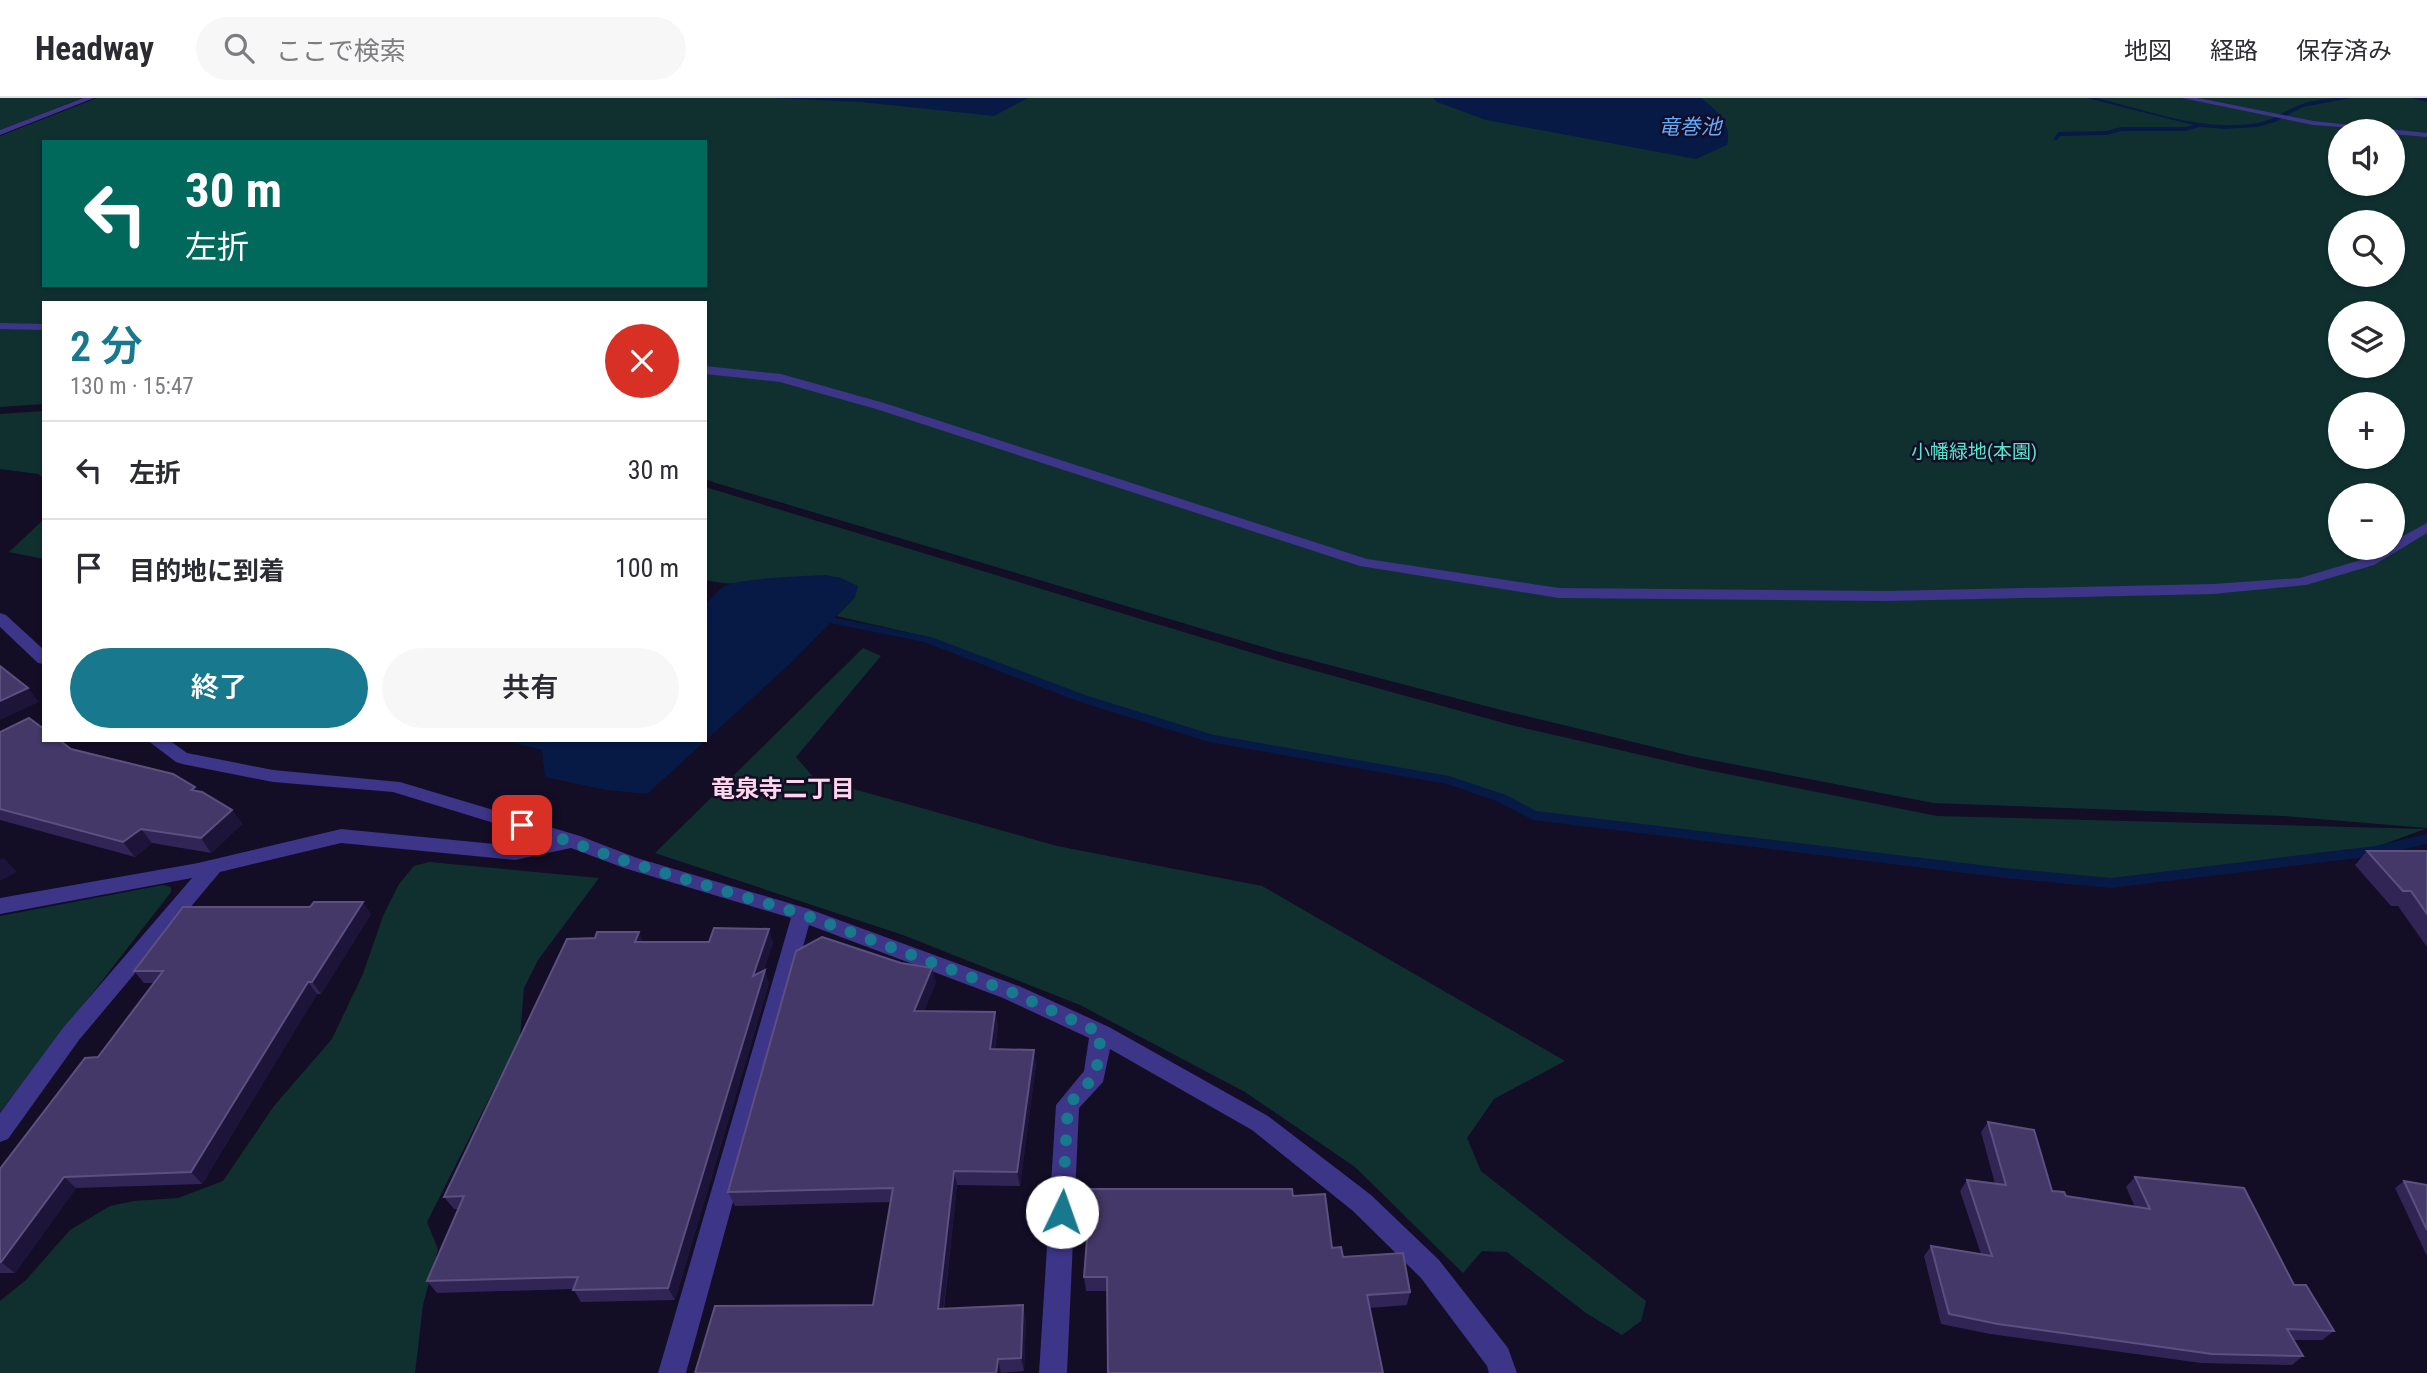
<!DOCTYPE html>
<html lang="ja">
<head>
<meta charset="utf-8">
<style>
  :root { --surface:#fff; --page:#f7f7f7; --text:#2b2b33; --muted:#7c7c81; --line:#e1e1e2; --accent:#18788e }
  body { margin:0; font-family:"Roboto Condensed","Noto Sans JP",sans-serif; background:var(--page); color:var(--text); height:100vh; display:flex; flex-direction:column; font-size:26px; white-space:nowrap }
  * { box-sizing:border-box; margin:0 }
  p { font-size:23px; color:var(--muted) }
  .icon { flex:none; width:38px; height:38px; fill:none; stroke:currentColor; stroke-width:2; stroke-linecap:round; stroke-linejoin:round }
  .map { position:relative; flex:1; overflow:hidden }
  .side { position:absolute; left:42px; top:203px; width:665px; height:441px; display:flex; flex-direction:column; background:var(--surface); border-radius:0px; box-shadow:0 2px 5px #0004 }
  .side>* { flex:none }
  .guide { position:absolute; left:42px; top:42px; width:665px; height:147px; border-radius:0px; box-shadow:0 2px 5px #0004; background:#00695c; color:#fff; overflow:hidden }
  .buttons { position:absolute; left:2328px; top:21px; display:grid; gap:14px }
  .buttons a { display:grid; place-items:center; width:77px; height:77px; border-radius:50%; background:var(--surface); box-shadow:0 2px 5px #0004; font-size:35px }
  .pin { position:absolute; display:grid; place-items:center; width:60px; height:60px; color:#fff; margin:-30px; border-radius:14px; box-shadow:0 4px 10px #0006 }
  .me { position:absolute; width:77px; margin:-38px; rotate:3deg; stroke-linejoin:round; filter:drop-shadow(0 0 5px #0008) }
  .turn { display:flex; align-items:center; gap:24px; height:147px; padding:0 28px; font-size:32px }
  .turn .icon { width:91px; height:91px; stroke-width:2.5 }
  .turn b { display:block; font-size:49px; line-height:60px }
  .round { display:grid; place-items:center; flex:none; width:74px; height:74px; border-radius:37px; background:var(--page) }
  .overview { display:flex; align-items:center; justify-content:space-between; height:119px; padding:0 28px }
  h1 { font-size:42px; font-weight:600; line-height:52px; color:var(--accent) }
  .cta { display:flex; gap:14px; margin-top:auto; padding:14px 28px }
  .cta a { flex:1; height:80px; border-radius:42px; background:var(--accent); color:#fff; font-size:28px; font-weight:600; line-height:80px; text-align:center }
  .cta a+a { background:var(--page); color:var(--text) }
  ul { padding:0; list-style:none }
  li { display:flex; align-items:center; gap:21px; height:98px; padding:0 28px; border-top:2px solid var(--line) }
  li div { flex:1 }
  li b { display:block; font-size:26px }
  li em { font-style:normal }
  header { display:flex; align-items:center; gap:42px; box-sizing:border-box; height:98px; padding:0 35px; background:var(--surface); border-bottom:2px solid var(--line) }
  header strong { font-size:33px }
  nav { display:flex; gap:38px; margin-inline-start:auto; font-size:24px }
  .search { width:490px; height:63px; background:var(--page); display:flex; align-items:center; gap:18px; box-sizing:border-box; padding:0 24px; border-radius:38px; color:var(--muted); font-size:26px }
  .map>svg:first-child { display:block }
  .green { fill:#103030; fill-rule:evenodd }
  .water { fill:#071a46 }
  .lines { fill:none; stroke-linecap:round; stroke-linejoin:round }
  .stream { fill:#071a46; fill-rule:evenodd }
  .minor { fill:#3d3588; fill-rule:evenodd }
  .wall { fill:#312555 }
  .shaded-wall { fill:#1d143a }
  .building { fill:#433867; stroke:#5b507f; stroke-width:2 }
  .route { stroke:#18788e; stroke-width:12; stroke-dasharray:0 21.6 }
  .labels { text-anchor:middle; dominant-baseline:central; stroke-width:5; stroke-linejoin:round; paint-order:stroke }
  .far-park-label { font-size:19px; fill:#56e7cb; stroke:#130d26 }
  .far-water-label { font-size:21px; font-style:italic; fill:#60adff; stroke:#130d26 }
  .neighbourhood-label { font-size:24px; font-weight:bold; fill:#ffd4ed; stroke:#130d26 }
</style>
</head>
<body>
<header>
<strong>Headway</strong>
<div class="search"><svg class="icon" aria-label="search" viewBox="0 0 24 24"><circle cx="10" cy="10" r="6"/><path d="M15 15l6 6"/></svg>ここで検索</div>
<nav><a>地図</a><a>経路</a><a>保存済み</a></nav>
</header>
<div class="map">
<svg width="2427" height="1275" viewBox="0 0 2427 1275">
  <rect width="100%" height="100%" fill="#130d26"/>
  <g class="green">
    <polygon points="0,0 82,0 0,32"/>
    <path d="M97,0H2427V730L2284,718L1933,705L1691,658L1501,612L1276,553L716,385L705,381V205H44V306L0,309V38ZM2340,33H2392V86H2340ZM44,44H705V187H44ZM2340,124H2392V177H2340ZM2340,215H2392V268H2340ZM2340,306H2392V359H2340ZM2340,397H2392V450H2340Z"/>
    <polygon points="44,313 44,380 38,376 0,371 0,316"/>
    <path d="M705,389L1283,564L1511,627L1702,671L1937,718L2425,731L2362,754L2101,782L1534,715L1505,697L1447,679L1211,638L1088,599L928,539L837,518L855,499L841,480C796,473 748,493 705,482Z"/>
    <polygon points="44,419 44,461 9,454 41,424"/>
    <polygon points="863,550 881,558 796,659 814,680 1057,748 1262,788 1565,963 1494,1001 1467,1040 1481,1073 1646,1203 1641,1223 1622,1237 1586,1215 1507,1154 1482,1153 1463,1175 1355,1069 1245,994 1080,907 903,837 655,755"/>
    <polygon points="429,764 599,780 538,862 524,890 520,939 427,1124 438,1151 423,1207 415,1275 0,1275 0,1203 26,1182 70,1132 110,1108 134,1103 178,1100 223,1083 274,1008 332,941 363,876 383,818 399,786 414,768"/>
    <polygon points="163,787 171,789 171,794 0,1014 0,818"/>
  </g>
  <g class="water">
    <polygon points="772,0 1028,0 994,18 861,4"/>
    <path d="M1433,0H1701C1716,11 1733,27 1727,47L1696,61L1486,22L1437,4Z"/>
    <path d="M826,477L841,480L858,488L855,499L794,562L647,696L606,692L545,679L542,652L511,644L705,642V507C711,501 718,492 725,488C738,480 807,478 826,477Z"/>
  </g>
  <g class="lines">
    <g class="stream">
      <path d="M2087,0H2097C2149,13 2203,34 2257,25C2272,23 2283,14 2297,8C2312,1 2334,0 2351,0L2303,9L2275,24L2257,29L2225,31L2200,29L2185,33H2121L2107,37L2060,38L2057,42H2053L2058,34L2107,33L2121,29H2185L2193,27Z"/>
      <polygon points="2411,0 2427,0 2427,4"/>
      <polygon points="819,517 931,539 1088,598 1214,637 1449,678 1506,697 1536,713 2005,770 2111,780 2375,748 2427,736 2427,746 2375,758 2111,790 2005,780 1533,722 1496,703 1447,686 1209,644 1080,604 924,544 815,522 814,520"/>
    </g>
    <g class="minor">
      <polygon points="83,0 94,0 0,37 0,32"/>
      <polygon points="2182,0 2198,0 2313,23 2427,35 2427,39 2392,36 2392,33 2313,27"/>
      <polygon points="0,225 44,226 44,232 0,231"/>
      <polygon points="705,268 781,276 884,305 1367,461 1559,490 1887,493 2213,486 2300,480 2364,461 2382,450 2392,450 2392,444 2427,425 2427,435 2374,467 2306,487 2213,496 1887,503 1559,500 1360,468 876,311 780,284 705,276"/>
      <polygon points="0,515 6,517 44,552 44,566 38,565 0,529"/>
      <polygon points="147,642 169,642 187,655 273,672 400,684 580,738 637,760 809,811 1019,888 1109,929 1268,1018 1371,1097 1439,1162 1508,1250 1517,1275 1489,1275 1487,1268 1421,1180 1353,1113 1252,1032 1110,951 1103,984 1079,1010 1067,1275 1039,1275 1056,1007 1084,973 1089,940 1003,900 809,827 686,1275 658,1275 791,820 624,770 571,750 515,762 341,745 220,774 79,942 8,1041 0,1044 0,1015 63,930 192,780 0,816 0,800 198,765 341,731 515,748 546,741 393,694 273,684 182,666 176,664"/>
    </g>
  </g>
  <g class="wall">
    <polygon points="0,634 71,651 197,693 232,712 242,726 211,755 152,745 135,759 0,722"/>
    <polygon points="2367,753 2427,753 2427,849 2398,808 2391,808 2355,767"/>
    <polygon points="371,816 321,896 317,896 202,1086 76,1090 15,1175 0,1175 0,1071 98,959 154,885 144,885 134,873"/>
    <polygon points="644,844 773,844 764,872 769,885 675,1202 581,1204 573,1191 437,1195 427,1183 458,1111 454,1111 444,1099"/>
    <polygon points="936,884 924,913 995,914 998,929 995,951 1036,966 1020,1088 957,1087 944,1211 1026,1220 1024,1273 1001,1275 873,1207 890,1104 735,1108 728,1094"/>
    <polygon points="1988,1024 2052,1093 2066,1098 2135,1109 2126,1089 2135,1079 2294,1187 2334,1233 2322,1242 2294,1242 2303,1258 2292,1267 2201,1265 1990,1236 1941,1226 1924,1158 1931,1148 1981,1156 1960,1093 1967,1082 1995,1086 1981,1034"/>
    <polygon points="2404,1083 2427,1087 2427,1158 2395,1090"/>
    <polygon points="1293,1098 1332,1150 1343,1159 1410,1194 1407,1207 1370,1210 1107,1193 1086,1193 1084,1179"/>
  </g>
  <g class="shaded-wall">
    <polygon points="28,590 39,604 0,622 0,603"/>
    <polygon points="232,712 242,726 211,755 201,740"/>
    <polygon points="141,731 152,745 135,759 123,744"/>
    <polygon points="4,760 17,774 0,783 0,762"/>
    <polygon points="363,804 371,816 321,896 312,884"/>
    <polygon points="769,831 773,844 758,891 753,878"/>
    <polygon points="639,834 645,847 635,844"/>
    <polygon points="932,870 936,884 918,928 914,913"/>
    <polygon points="765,872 769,885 675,1202 668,1190"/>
    <polygon points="308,884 317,896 202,1086 191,1074"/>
    <polygon points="995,914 998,929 992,966 990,951"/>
    <polygon points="1034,952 1036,966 1020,1088 1017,1074"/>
    <polygon points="954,1073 957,1087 942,1224 938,1211"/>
    <polygon points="64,1079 76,1090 15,1175 1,1164"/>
    <polygon points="1023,1207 1026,1220 1024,1273 1021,1260"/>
    <polygon points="998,1261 1001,1275 996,1275"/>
  </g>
  <g class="building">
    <polygon points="0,568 28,590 0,603"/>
    <polygon points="29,620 44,631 44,642 59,642 71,651 173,676 195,689 191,692 202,694 232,712 201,740 141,731 123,744 0,711 0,634"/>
    <polygon points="2367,753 2427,753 2427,816 2411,793 2403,793"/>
    <polygon points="314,804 363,804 312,884 308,884 191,1074 64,1079 1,1164 0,1164 0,1071 85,960 98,959 163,873 134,873 183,809 310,809"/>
    <polygon points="714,830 769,831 753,878 765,872 668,1190 573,1192 578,1179 427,1183 464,1098 444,1099 567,841 595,840 597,834 639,834 635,844 709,844"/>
    <polygon points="822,839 901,865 932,870 914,913 995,914 990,951 1034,952 1017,1074 954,1073 938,1211 1023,1207 1021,1260 998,1261 996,1275 695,1275 715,1208 873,1207 893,1090 728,1094 796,853"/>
    <polygon points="1988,1024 2034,1032 2052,1093 2064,1094 2066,1098 2150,1111 2135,1079 2244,1090 2294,1187 2306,1187 2334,1233 2287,1231 2303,1258 2212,1256 1998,1226 1949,1216 1931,1148 1992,1158 1967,1082 2006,1087"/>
    <polygon points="2404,1083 2427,1087 2427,1132"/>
    <polygon points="1091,1091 1292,1091 1293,1098 1325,1096 1332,1150 1341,1149 1343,1159 1403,1155 1410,1194 1367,1197 1383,1275 1108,1275 1107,1179 1084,1179"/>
  </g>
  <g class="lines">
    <polyline class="route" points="522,727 631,765 802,816 1011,894 1101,935 1096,977 1068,1007 1062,1114"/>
  </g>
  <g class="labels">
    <g class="far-park-label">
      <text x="1974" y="353">小幡緑地(本園)</text>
    </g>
    <g class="far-water-label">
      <text x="1690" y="29">竜巻池</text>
    </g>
    <g class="neighbourhood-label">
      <text x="783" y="691">竜泉寺二丁目</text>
    </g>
  </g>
</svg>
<div class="buttons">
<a><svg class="icon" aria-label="sound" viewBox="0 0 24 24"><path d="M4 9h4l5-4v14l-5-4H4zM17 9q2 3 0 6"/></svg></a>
<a><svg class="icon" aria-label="search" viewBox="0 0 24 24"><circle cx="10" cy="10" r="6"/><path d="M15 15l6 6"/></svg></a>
<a><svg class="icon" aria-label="layers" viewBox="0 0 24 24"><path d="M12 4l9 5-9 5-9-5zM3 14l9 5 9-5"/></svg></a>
<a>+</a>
<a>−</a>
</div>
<div class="pin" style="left:522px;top:727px;background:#d93025"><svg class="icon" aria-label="arrive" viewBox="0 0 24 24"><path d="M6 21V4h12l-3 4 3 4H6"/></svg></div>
<svg class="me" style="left:1062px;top:1114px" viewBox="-20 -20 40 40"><circle r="19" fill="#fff"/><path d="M0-13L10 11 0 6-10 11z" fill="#18788e"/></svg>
<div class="guide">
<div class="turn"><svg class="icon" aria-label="left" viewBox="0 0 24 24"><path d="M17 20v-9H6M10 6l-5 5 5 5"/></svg><div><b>30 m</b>左折</div></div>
</div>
<section class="side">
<div class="overview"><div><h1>2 分</h1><p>130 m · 15:47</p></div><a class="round" style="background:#d93025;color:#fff"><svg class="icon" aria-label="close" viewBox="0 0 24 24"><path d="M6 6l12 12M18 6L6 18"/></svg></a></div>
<ul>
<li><svg class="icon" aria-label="left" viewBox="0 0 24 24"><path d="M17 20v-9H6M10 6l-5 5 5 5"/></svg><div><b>左折</b></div><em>30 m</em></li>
<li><svg class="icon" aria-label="arrive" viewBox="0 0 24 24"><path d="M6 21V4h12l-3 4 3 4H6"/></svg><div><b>目的地に到着</b></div><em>100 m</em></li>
</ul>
<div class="cta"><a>終了</a><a>共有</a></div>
</section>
</div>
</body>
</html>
